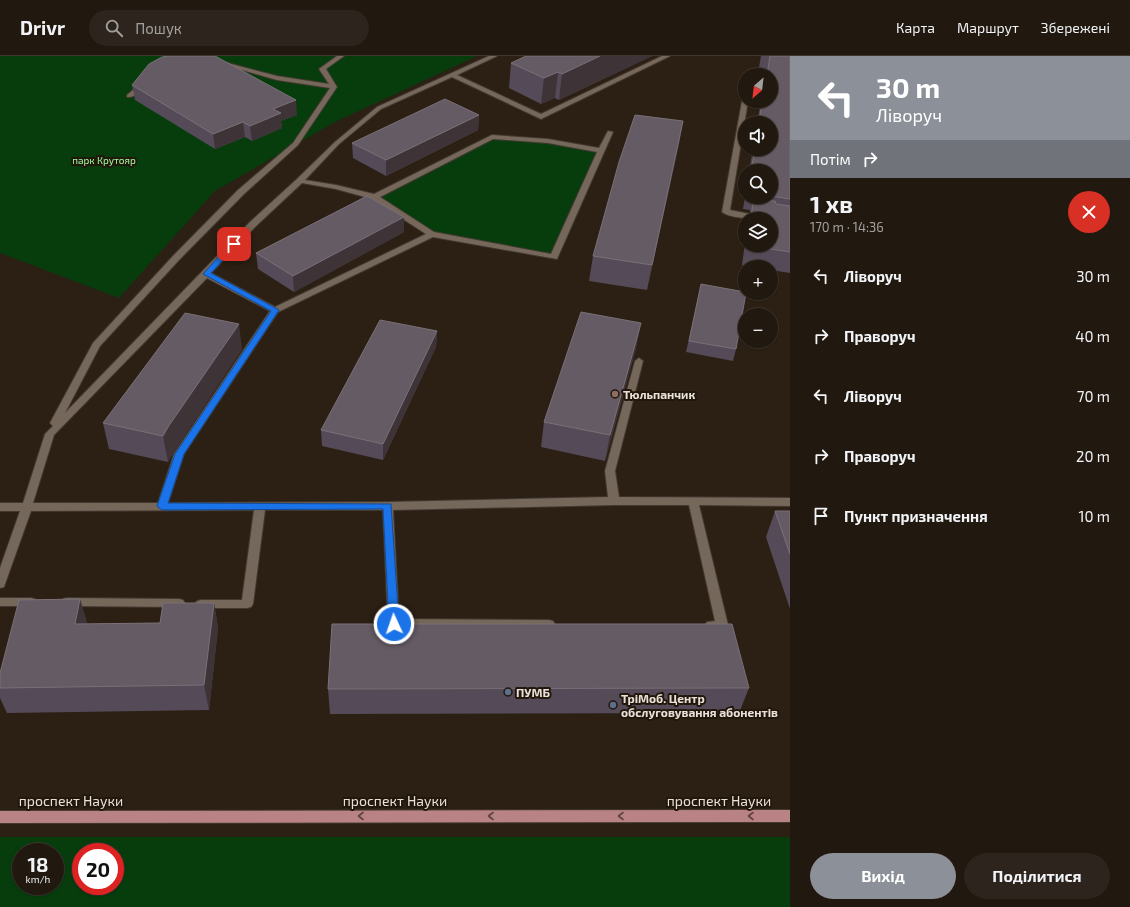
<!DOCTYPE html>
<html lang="uk">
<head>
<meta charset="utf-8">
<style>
  :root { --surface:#21180f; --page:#2d251d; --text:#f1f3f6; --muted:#a2a09e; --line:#3e372f; --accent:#8c9099 }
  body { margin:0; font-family:"Exo 2",sans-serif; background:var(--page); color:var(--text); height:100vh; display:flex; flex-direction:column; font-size:15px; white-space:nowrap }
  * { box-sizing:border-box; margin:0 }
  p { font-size:13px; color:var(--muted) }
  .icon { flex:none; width:22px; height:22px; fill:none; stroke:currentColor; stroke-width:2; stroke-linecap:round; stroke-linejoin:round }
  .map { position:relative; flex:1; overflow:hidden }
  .details { display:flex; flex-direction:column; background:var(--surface); width:340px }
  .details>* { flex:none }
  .guide { background:#8c9099; color:#fff; overflow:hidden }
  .needle { width:26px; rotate:208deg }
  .controls { position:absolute; left:738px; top:12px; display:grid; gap:8px }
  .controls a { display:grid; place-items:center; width:40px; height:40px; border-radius:50%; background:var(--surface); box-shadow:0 1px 3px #0004,0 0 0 1px var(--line); font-size:20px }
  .speed { position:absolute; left:12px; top:787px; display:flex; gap:8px; font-size:20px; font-weight:700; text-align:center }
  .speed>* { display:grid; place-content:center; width:52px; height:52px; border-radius:50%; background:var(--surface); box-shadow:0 1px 3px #0004,0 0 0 1px var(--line); line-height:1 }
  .speed small { font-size:10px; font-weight:400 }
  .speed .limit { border:6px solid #d22; background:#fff; color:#111 }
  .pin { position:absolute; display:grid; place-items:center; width:34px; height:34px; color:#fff; margin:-17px; border-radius:8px; box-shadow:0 2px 6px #0006 }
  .me { position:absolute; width:44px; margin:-22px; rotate:357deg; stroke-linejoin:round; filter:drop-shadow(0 0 3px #0008) }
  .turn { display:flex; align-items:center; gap:14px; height:84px; padding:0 20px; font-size:18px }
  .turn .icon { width:52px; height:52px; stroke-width:2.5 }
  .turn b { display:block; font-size:28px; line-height:34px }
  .then { display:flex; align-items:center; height:38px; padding:0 20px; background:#0003; gap:8px; font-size:15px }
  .round { display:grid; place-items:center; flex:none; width:42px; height:42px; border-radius:21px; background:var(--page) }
  .overview { display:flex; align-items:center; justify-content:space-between; height:68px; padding:0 20px }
  h1 { font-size:24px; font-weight:700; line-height:30px }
  .cta { display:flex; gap:8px; margin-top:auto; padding:8px 20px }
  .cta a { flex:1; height:46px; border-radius:24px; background:var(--accent); color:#fff; font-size:16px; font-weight:700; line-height:46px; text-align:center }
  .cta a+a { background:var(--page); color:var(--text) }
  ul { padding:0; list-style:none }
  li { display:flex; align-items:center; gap:12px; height:60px; padding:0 20px }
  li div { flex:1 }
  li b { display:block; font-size:15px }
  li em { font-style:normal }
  header { display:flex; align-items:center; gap:24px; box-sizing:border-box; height:56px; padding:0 20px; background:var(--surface); border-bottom:1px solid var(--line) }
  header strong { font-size:19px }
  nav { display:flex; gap:22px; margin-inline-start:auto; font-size:14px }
  .search { width:280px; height:36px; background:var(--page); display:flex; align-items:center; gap:10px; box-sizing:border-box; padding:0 14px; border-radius:22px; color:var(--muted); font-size:15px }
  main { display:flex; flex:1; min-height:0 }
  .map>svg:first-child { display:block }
  .green { fill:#073c0d; fill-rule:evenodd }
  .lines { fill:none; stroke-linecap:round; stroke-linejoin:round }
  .lane-casing { stroke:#433931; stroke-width:2 }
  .primary-casing { stroke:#433931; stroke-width:2 }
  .lane { fill:#756759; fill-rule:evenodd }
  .primary { fill:#b98285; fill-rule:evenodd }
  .wall { fill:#554a57 }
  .shaded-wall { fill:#3e3336 }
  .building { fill:#655b65; stroke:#7a7077 }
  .oneway { stroke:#5e423c }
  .route { fill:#1a73e8; stroke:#114b97 }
  .education-dot { fill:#8d6e63; stroke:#22170b; stroke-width:1.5 }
  .service-dot { fill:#5c6f8a; stroke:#22170b; stroke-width:1.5 }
  .labels { text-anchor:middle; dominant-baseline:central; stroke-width:4; stroke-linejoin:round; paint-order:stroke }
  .far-park-label { font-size:10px; fill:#9efda0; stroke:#22170b }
  .poi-label { font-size:12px; font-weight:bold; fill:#e9e1d9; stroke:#22170b; text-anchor:start }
  .near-street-label { font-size:14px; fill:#e9e1d9; stroke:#22170b }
</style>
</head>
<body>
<header>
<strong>Drivr</strong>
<div class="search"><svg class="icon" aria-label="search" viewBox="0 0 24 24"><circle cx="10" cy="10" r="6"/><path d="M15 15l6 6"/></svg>Пошук</div>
<nav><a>Карта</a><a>Маршрут</a><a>Збережені</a></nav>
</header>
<main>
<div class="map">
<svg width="790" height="851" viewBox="0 0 790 851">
  <rect width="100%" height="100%" fill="#2c2014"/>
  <g class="green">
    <polygon points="0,0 477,0 335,66 215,135 119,242 0,197"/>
    <polygon points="492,81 548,85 601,95 554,201 432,178 375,141"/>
    <path d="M0,781H790V851H0ZM21,796H55V830H21ZM81,796H115V830H81Z"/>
  </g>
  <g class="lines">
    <defs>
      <g id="lane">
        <path d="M337,0H344L326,13L337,31L298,89L244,138L179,204L100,290L65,357L250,166L297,123L335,86L377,51L489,0H497L457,19L541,58L662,0H670L541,63L452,21L381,53L339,88L305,124L336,129L374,138L492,79L548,83L599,92L608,75L613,76L557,203L433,181L278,256L184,398L168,447L388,446L608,441L605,415L635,305L639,302L643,305L615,415L619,441L790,442V450L699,449L728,569L726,572L722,573L707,572L705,569L707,566L715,565L689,449H614L393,454L399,563L549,564L553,565L555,568L553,571L549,572L394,571L390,570L388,567L383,454H265L253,548L251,551L247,552H201L197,551L195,548L197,545L201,544H242L254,454L31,455L5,528L4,531L0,532V512L20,455H0V447H23L45,378L53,370L50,367L93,287L173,200L238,134L293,87L330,32L277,24L221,8L224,6L277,20L329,28L319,13ZM493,83L548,87L597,96L551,198L434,176L380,141ZM302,127L336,133L372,143L426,178L275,251L211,217L256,170ZM207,222L270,255L174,398L158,447H33L54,379Z"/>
        <path d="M138,24L143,25C140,33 137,42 127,41V39L133,34Z"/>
        <path d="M745,43V45H748L730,154L765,161L769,163C757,163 731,163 722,156L742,45Z"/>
        <polygon points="0,542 31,542 35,543 37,546 35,549 31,550 0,550"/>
        <polygon points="67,542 179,543 183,544 185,547 183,550 179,551 67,550 63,549 61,546 63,543"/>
      </g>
      <polygon id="primary" points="790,754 790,766 0,767 0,755"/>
    </defs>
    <use href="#lane" class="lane-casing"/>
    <use href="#primary" class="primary-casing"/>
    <use href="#lane" class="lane"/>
    <use href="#primary" class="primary"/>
  </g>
  <g class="wall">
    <polygon points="652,0 559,44 555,42 541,48 509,32 511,7"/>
    <polygon points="761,0 790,0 790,217 771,214 771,211 754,211 742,209 745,187 745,189 771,189 771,163 749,163 750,157 750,154 743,153 745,141 771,141 771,115 749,115 753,93 771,93 771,67 757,67 761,45 771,45 771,19 765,19 766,18 758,17"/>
    <polygon points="132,29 297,59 281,65 282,72 252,85 245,81 215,93 135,44"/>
    <polygon points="479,59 478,74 386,120 353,102 352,87"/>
    <polygon points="683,65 679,88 647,234 589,225 593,200"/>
    <polygon points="404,176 294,236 258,213 256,197"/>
    <polygon points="701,228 736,293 733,305 686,296"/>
    <polygon points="641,267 636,292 605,405 541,391 544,366"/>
    <polygon points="437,275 436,291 383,404 322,390 321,374"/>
    <polygon points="242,293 173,397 168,406 109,393 103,367"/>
    <polygon points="775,455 790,455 790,553 766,481"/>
    <polygon points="214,547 218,572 209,654 7,657 0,642 0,617 88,568 160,567"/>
    <polygon points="749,632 739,657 330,658 328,633"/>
  </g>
  <g class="shaded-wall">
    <polygon points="600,0 652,0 559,44 562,18"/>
    <polygon points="558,16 555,42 541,48 544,22"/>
    <polygon points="296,44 297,59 281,65 282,72 252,85 250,70 273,53"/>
    <polygon points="479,59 478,74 386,120 386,104"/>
    <polygon points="683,65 679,88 647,234 652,209"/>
    <polygon points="243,66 245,81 215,93 213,78"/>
    <polygon points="404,161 404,176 294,236 293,220"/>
    <polygon points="641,267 636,292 605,405 610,379"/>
    <polygon points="239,268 242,293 173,397 168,406 163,380 168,371"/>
    <polygon points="437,275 436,291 383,404 383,388"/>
    <polygon points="80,543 88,569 75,568"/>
    <polygon points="214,547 218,572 209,654 204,629"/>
  </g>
  <g class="building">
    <polygon points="169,0 215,0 296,44 273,53 281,57 250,70 243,66 213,78 132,29 149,8 162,1"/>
    <polygon points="526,0 600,0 562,18 558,16 544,22 511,7"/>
    <polygon points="770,0 790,0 790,143 771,140 771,115 751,115 755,93 771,93 771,67 759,67 762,45 771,45 771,19 767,19"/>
    <polygon points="445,43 479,59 386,104 352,87"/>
    <polygon points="635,59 683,65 652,209 593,200 619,106"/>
    <polygon points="367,140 404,161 293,220 256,197"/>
    <polygon points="753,144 775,145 776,148 790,150 790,196 747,189 771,189 771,163 751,163"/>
    <polygon points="701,228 745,236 745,237 746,237 736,293 689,285"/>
    <polygon points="581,256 641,267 610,379 544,366"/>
    <polygon points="185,257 239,268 168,371 163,380 103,367"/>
    <polygon points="380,264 437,275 383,388 321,374"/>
    <polygon points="775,455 790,455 790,498"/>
    <polygon points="80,543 75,568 160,567 163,547 214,547 204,629 0,632 0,617 19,544"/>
    <polygon points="332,568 732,568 749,632 328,633"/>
  </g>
  <defs><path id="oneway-chevron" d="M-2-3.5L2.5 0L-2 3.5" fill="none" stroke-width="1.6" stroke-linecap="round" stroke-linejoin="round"/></defs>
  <g class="oneway">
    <use href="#oneway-chevron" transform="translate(361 760) rotate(180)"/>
    <use href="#oneway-chevron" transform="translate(491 760) rotate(180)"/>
    <use href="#oneway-chevron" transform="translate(621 760) rotate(180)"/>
    <use href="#oneway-chevron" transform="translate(751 760) rotate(180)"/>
  </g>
  <polygon class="route" points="232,186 237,186 238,188 211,217 279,254 184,398 168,447 391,448 399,568 398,570 391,570 389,568 383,453 162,454 157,450 175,398 271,255 203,218"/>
  <circle class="education-dot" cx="615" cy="338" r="4"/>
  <g class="service-dot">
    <circle cx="508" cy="636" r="4"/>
    <circle cx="613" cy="649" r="4"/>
  </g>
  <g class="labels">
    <g class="far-park-label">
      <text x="104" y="104">парк Крутояр</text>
    </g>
    <g class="poi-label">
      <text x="623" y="338">Тюльпанчик</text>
      <text x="516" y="636">ПУМБ</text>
      <text x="621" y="642">ТріМоб. Центр<tspan x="621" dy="14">обслуговування абонентів</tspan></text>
    </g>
    <g class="near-street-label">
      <text x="71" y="744">проспект Науки</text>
      <text x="395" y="744">проспект Науки</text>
      <text x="719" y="744">проспект Науки</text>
    </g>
  </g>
</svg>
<div class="controls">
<a><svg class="needle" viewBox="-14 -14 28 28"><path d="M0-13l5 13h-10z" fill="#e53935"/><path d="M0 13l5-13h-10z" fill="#a2a09e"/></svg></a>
<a><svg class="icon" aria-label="sound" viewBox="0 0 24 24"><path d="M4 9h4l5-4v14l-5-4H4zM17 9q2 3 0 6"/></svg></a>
<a><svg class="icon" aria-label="search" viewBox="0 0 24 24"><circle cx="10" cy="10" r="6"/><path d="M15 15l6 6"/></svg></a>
<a><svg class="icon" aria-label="layers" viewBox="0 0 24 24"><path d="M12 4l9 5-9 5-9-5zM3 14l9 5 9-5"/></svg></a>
<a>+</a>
<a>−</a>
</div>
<div class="speed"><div>18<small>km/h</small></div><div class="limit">20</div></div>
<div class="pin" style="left:234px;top:188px;background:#d93025"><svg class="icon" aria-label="arrive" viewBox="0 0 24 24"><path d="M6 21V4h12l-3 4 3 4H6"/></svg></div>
<svg class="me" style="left:394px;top:568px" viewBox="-20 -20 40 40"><circle r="17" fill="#1a73e8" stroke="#fff" stroke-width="3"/><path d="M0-11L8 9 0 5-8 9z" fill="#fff"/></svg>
</div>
<section class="details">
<div class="guide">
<div class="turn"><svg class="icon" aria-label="left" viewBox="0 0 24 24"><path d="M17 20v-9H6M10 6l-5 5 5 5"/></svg><div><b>30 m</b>Ліворуч</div></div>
<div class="then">Потім<svg class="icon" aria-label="right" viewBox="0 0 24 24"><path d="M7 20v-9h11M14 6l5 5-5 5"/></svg></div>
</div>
<div class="overview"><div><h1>1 хв</h1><p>170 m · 14:36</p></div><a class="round" style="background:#d93025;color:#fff"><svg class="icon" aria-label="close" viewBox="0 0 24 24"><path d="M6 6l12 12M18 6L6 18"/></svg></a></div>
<ul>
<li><svg class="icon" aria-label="left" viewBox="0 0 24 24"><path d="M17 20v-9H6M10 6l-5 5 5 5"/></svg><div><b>Ліворуч</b></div><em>30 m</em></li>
<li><svg class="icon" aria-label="right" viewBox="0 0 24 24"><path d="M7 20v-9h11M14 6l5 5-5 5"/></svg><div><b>Праворуч</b></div><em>40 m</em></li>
<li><svg class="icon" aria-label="left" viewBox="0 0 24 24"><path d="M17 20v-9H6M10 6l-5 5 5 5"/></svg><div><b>Ліворуч</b></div><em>70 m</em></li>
<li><svg class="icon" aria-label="right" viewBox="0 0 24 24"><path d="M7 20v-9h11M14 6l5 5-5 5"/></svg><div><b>Праворуч</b></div><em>20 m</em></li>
<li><svg class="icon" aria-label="arrive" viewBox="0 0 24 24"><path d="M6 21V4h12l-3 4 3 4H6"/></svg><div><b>Пункт призначення</b></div><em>10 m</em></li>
</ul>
<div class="cta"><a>Вихід</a><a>Поділитися</a></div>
</section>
</main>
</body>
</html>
